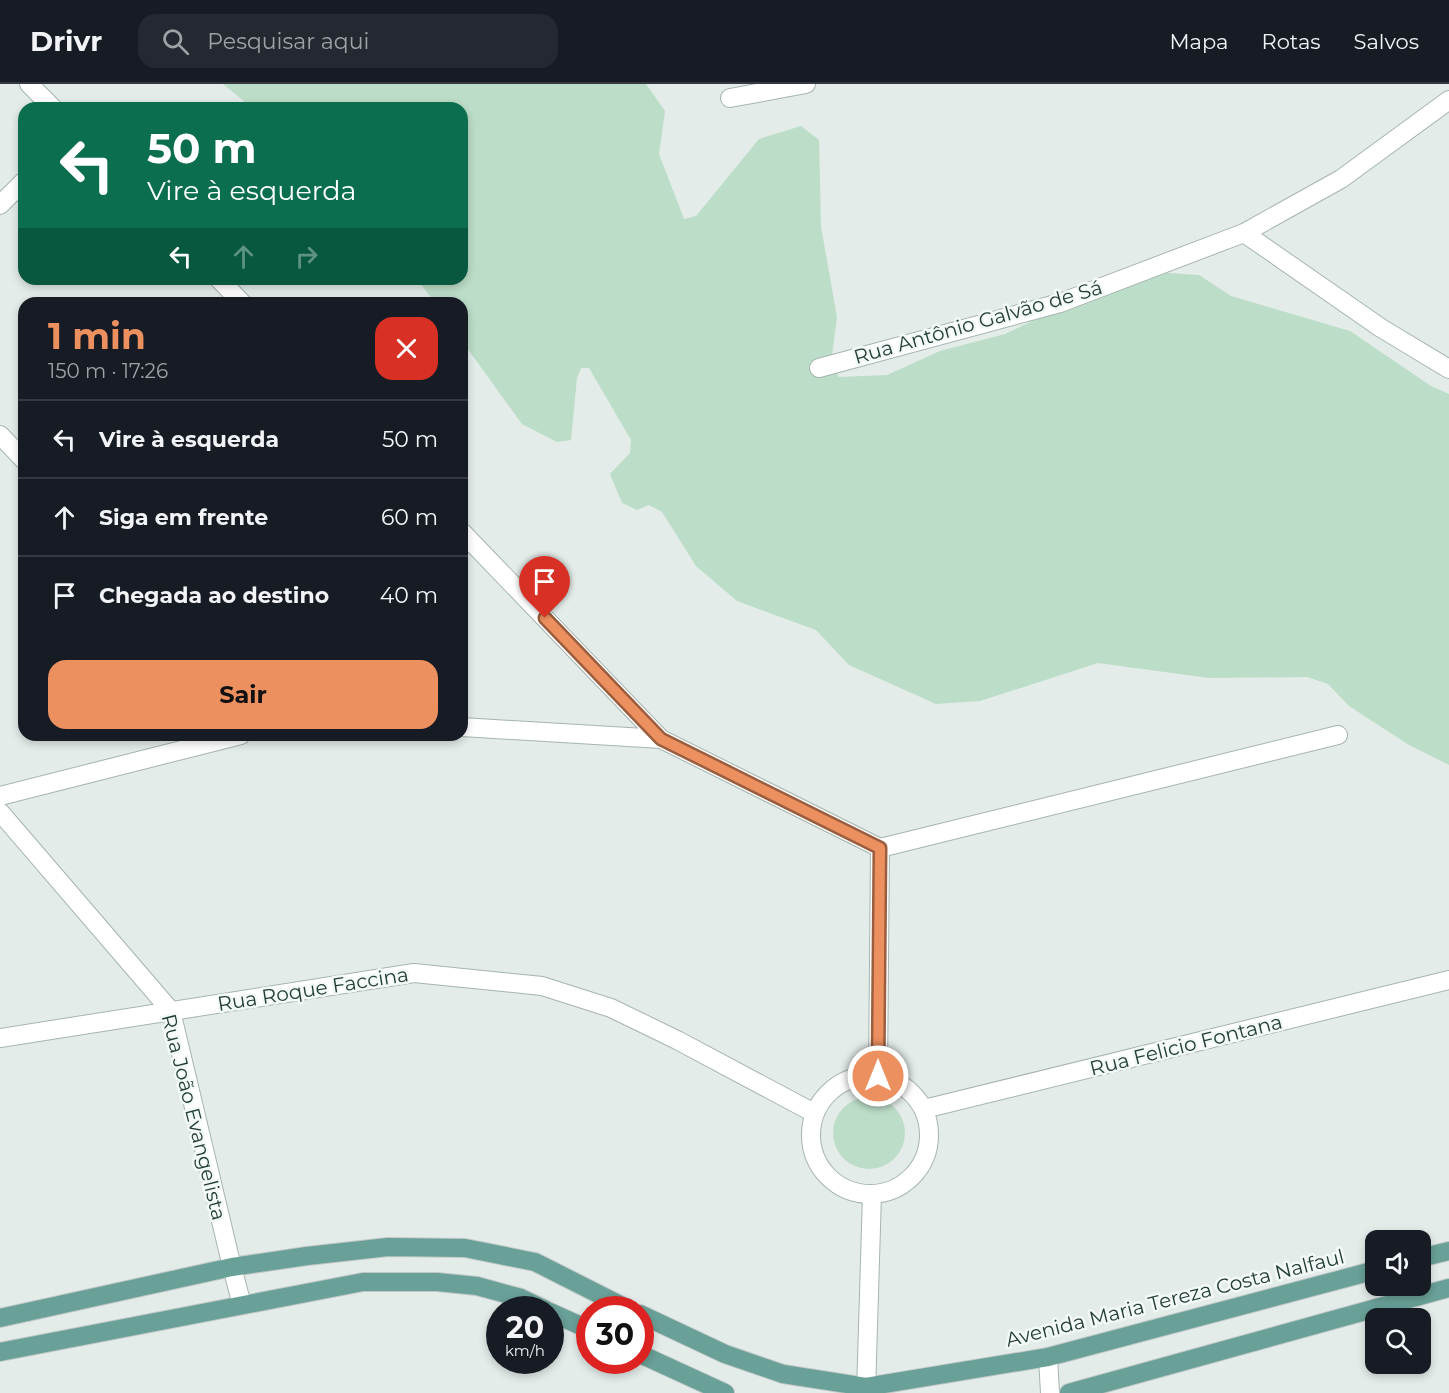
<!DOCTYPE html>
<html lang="pt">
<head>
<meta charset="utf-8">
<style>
  :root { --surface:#171b24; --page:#242831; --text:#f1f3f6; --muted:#9ea1a6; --line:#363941; --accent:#ed9060 }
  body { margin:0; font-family:Montserrat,sans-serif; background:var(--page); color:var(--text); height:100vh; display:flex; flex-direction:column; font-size:22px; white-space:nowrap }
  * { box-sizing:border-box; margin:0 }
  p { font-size:20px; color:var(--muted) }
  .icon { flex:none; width:33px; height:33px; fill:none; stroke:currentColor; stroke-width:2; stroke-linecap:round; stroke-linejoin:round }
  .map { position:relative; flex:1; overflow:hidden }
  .sheet { position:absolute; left:18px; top:213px; width:450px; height:444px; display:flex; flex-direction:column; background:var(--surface); border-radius:18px; box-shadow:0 3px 9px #0003 }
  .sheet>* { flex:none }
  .hud { position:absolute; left:18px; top:18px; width:450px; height:183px; border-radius:18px; box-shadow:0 3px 9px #0003; background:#0b6e4f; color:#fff; overflow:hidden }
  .controls { position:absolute; left:1365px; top:1146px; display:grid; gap:12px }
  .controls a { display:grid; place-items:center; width:66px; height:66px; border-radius:12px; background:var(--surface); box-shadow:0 3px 9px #0003; font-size:30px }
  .speed { position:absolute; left:486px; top:1212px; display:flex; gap:12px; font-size:30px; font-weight:700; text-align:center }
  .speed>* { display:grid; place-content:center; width:78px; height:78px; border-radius:50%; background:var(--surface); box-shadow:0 3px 9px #0003; line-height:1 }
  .speed small { font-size:15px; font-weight:400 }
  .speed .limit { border:9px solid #d22; background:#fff; color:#111 }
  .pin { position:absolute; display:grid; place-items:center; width:51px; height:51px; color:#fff; margin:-62px -26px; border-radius:50% 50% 50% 0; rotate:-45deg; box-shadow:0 0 6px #0007 }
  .pin .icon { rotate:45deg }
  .me { position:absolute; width:66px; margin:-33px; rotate:0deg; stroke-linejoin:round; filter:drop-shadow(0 0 4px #0008) }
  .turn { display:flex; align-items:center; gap:21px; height:126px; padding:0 30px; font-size:27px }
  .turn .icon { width:78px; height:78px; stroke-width:2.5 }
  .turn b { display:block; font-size:42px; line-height:51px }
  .lanes { display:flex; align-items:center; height:57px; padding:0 30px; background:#0003; justify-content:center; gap:30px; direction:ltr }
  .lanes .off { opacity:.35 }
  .round { display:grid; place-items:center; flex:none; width:63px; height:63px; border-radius:18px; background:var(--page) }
  .headline { display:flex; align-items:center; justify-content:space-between; height:102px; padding:0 30px }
  h1 { font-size:36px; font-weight:700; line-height:45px; color:var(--accent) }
  .cta { display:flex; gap:12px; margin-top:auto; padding:12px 30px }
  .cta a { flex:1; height:69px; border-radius:18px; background:var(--accent); color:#111; font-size:24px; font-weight:700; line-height:69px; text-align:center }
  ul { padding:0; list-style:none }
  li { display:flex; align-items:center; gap:18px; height:78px; padding:0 30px; border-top:2px solid var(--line) }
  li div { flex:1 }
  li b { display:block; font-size:22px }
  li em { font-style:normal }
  header { display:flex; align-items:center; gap:36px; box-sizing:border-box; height:84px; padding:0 30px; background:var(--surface); border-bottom:2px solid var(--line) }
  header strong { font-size:28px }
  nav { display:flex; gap:33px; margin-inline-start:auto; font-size:21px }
  .search { width:420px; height:54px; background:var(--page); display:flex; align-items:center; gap:15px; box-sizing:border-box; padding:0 21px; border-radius:18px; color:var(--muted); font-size:22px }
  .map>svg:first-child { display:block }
  .green { fill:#bcddc8 }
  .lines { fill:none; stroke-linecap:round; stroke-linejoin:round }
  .minor-casing { stroke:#a6b4b0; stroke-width:20 }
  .major-casing { stroke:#c1c9c7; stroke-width:20 }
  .minor { stroke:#fff; stroke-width:18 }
  .major { stroke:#69a097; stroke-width:18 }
  .route-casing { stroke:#9a5e3e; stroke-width:15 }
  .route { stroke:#ed9060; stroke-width:10 }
  .labels { text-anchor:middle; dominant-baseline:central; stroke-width:5; stroke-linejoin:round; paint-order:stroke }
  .street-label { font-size:20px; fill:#233d38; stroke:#f3f9f6 }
</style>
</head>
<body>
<header>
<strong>Drivr</strong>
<div class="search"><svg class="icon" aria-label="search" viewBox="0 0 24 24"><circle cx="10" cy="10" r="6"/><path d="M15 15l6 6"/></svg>Pesquisar aqui</div>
<nav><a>Mapa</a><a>Rotas</a><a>Salvos</a></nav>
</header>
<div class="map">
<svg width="1449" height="1309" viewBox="0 0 1449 1309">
  <rect width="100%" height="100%" fill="#e3ece9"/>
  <g class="green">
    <polygon points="223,0 646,0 665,27 659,70 684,135 696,132 759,55 801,42 819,56 821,143 837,233 831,280 839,293 887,291 940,267 1005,250 1139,187 1199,191 1231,212 1350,247 1431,302 1449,310 1449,681 1409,661 1349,622 1328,600 1307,593 1209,594 1098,579 980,617 936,620 849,581 816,546 737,517 696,482 662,428 649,421 637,426 622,419 610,390 630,369 631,356 589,284 581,284 577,294 571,356 557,358 522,340 462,257 462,219 435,219 417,195 462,195 462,24 252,24"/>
    <circle cx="869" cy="1049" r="36"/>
  </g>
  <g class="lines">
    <defs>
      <g id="minor">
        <polyline points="29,0 53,24"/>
        <polyline points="730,14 806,0"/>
        <polyline points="0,121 24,97"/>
        <polyline points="1244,149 1381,244 1449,285"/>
        <polyline points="219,195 242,219"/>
        <polyline points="819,284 1060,219 1244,149 1341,95 1449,16"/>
        <polyline points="0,351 24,376"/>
        <polyline points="462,448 661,655"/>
        <polyline points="462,643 661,655 880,764 1338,651"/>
        <polyline points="0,712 241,651"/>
        <polyline points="0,728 171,927 232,1183 242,1221"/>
        <polyline points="0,954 414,889 542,902 611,924 677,956 814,1029"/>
        <circle cx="870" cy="1051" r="59"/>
        <polyline points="878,992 880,764"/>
        <polyline points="924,1025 1449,896"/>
        <polyline points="1048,1273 1050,1309"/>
        <polyline points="866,1309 872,1110"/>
      </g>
      <g id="major">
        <polyline points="1420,1174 1449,1167"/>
        <polyline points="550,1228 590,1246"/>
        <polyline points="640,1230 725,1270 783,1290 866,1303 1048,1273 1376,1186"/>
        <polyline points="0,1234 232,1183 307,1172 388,1163 465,1164 535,1178 630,1226"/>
        <polyline points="0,1268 363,1198 437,1198 477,1202 521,1214 546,1226"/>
        <polyline points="640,1270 725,1309"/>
        <polyline points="1069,1309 1449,1204"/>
      </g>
    </defs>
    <use href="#minor" class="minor-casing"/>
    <use href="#major" class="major-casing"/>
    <use href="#minor" class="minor"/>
    <use href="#major" class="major"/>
  </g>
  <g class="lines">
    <defs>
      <polyline id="route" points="545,534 661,655 880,764 878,992"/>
    </defs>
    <use href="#route" class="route-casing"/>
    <use href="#route" class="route"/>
  </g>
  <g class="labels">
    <g class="street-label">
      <text transform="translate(978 238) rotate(-16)">Rua Antônio Galvão de Sá</text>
      <text transform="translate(313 905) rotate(-9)">Rua Roque Faccina</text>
      <text transform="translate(1186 961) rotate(-14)">Rua Felicio Fontana</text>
      <text transform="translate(194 1033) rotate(76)">Rua João Evangelista</text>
      <text transform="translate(1175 1214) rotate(-14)">Avenida Maria Tereza Costa Nalfaul</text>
    </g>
  </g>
</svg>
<div class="controls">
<a><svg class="icon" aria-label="sound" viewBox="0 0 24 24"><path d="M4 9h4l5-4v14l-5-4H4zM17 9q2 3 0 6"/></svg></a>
<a><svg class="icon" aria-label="search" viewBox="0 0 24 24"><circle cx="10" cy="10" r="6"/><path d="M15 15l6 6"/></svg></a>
</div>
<div class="speed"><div>20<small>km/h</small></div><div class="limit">30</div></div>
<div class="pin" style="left:545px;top:534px;background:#d93025"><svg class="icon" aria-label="arrive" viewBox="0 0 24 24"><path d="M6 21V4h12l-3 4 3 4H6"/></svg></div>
<svg class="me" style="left:878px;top:992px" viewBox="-20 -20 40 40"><circle r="17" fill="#ed9060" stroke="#fff" stroke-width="3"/><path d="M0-11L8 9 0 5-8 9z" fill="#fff"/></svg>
<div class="hud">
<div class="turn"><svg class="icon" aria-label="left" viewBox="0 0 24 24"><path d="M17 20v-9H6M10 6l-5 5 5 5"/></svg><div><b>50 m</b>Vire à esquerda</div></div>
<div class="lanes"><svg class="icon" aria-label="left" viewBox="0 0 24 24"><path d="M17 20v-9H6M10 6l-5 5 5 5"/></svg><svg class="icon off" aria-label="ahead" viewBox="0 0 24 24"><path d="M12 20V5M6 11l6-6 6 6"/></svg><svg class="icon off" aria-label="right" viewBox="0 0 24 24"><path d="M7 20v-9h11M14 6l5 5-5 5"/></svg></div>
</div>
<section class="sheet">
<div class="headline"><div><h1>1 min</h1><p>150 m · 17:26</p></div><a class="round" style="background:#d93025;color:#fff"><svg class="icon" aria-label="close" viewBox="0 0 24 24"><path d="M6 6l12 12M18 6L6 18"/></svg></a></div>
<ul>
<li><svg class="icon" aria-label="left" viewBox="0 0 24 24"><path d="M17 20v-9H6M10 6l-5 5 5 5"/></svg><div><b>Vire à esquerda</b></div><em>50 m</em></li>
<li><svg class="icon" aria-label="ahead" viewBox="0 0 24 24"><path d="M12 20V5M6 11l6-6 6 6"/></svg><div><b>Siga em frente</b></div><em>60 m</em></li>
<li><svg class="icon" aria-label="arrive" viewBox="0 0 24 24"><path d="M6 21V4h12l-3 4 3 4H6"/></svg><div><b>Chegada ao destino</b></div><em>40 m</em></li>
</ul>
<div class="cta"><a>Sair</a></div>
</section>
</div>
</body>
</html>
